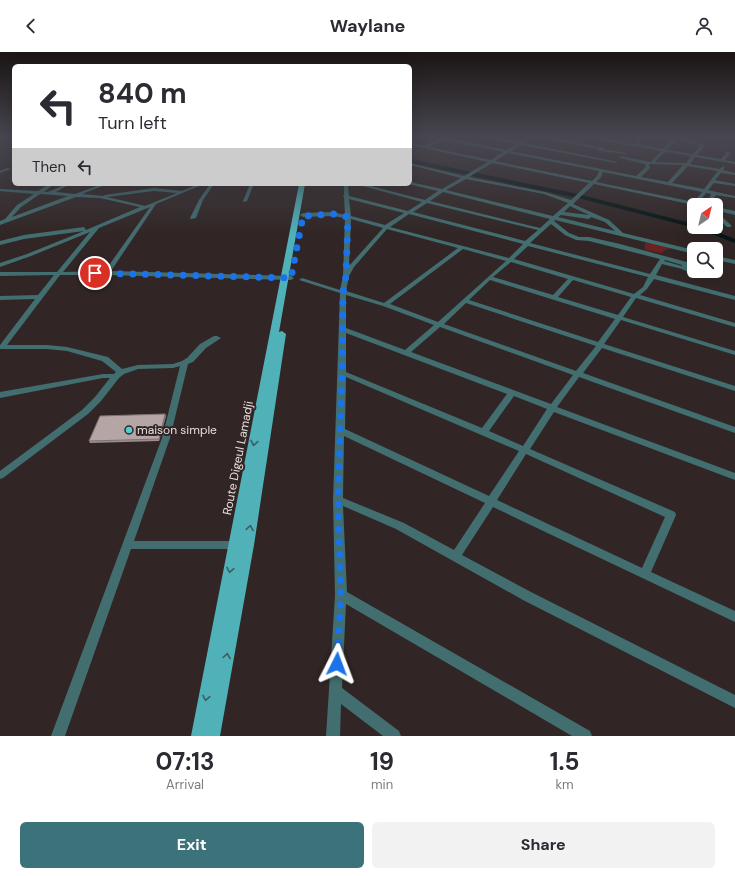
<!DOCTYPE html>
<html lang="en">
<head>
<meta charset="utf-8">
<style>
  :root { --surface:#fff; --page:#f2f2f3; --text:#2b2b33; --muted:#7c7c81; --accent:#3c737b }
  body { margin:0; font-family:"DM Sans",sans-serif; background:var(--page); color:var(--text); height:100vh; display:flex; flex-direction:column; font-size:15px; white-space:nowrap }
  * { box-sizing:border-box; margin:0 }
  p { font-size:13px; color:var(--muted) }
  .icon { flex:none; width:22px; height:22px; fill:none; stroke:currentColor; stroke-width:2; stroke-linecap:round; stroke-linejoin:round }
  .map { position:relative; height:684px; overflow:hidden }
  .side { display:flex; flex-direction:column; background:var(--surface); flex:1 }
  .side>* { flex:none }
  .top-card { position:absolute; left:12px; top:12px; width:400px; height:122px; border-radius:6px; box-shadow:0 4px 16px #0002; background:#fff; color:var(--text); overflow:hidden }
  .needle { width:26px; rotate:35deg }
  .controls { position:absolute; left:687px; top:146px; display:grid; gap:8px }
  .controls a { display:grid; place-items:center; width:36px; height:36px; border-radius:6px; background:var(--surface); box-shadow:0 4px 16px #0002; font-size:20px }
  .pin { position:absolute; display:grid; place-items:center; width:34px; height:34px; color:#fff; margin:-17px; border:2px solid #fff; border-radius:50%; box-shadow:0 1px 4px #0007 }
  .me { position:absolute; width:44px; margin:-22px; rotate:3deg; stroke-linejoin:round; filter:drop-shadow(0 0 3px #0008) }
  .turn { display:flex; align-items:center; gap:14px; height:84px; padding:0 20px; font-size:18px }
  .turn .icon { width:52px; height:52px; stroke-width:2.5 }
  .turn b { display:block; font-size:28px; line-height:34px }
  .then { display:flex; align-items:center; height:38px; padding:0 20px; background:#0003; gap:8px; font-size:15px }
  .eta { display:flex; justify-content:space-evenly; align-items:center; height:68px; text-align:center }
  .eta b { font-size:24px; font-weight:700; line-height:28px }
  .action { display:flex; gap:8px; margin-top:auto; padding:8px 20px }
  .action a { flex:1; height:46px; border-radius:6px; background:var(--accent); color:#fff; font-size:16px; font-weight:700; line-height:46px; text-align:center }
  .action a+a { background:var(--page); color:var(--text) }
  header { display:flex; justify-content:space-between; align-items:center; height:52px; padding:0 20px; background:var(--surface); font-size:18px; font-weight:700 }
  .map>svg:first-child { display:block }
  .green { fill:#6a2120 }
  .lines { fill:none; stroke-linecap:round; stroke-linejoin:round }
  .river { fill:#071717; fill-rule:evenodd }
  .minor { fill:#426e70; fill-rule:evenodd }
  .major { fill:#50b2b8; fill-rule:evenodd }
  .wall { fill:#9c8e8d }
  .shaded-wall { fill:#7f7473 }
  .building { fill:#b5a5a4; stroke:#7f7473 }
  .oneway { stroke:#3d5e60 }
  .route { stroke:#1a73e8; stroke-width:7; stroke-dasharray:0 12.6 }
  .poi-dot { fill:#51ccd3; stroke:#312625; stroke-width:1.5 }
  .labels { text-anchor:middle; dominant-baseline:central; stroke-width:4; stroke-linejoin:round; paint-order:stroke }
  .poi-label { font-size:12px; fill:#e5dddc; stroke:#312625; text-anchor:start }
  .street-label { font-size:12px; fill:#e5dddc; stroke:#312625 }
</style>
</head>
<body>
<header><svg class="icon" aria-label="back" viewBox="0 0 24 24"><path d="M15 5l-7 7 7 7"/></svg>Waylane<svg class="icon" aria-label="person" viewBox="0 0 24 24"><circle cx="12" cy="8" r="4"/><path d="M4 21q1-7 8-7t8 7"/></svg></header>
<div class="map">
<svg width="735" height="684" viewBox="0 0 735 684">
  <rect width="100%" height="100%" fill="#312625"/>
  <polygon class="green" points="645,191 653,191 671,196 663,199 663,201 661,201 645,198"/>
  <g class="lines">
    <polygon class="river" points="410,107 578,142 694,172 694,175 704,175 735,187 735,191 695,176 578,146 410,111"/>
    <g class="minor">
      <path d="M441,86H448L507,98L517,92L489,86H498L520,90L527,86H532L524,91L618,110L616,111L521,93L511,99L636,124L646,115L645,112L620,106V104L651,110L661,99L636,94L633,96L631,95L632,94L593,86H603L634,92L640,86H644L638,92L663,97L674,86H683L704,93V95L697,103L721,107L726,101H725V99L731,101L725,108L735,110V112L695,105L690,112L720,117L723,114L725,115L723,118L735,121V123L721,121L715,128L735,132V134L714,131L708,138L735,144V146L716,143L713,147L718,153V154L713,153L709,147L711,142L706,141L698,151L701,153H694L594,132L573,152L609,168L623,181L694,198V202L555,168L554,169L569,181L579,185H589L620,192L694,212V216L687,214V215L698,220L713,219V221C701,226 692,222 682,217C676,215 668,214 662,212L656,223L735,244V248L654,227L647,237L640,243L735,271V275L636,246L623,265L735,299V303L621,268L604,292L735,334V339L602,296L583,321L735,375V381L579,325L557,355L735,421V428L554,360L530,397L675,460L676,463L651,520L735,559V570L493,455L462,503L531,540L735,643V656L523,548L396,477L343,454L347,540L590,679L592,684H572L346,552L342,636L399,679L401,684H383L341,652L340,684H326L335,543L333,448L340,241L299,228L302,226L340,238L343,224L345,166L333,164L303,165L300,163L303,161L333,160L345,163L344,145L343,144L344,143V132H348L349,144L408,159L422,150L355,132H363L425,148L438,139L408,132H410V130L442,137L461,126L410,113V111L464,124L488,110L410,93V91L424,94ZM445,87L448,89L503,100L491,108L429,95ZM677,87L700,94L693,102L667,98ZM665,100L691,104L686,111L655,110ZM508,101L599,119L597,124L592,129L495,109ZM492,111L589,131L571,148L545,140L469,125ZM649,112L683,113L668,130L641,125L650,116ZM688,114L717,119V120L704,137L672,131ZM603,120L702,140L694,150L596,130L601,125ZM466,127L544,142L568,151L553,164L446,138ZM443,140L550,167L540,176L430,149ZM349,147L404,161L385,173L351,164ZM427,151L538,178L525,189L413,160ZM570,154L589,163L564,160ZM409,162L523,192L509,206L390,175ZM561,163L589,167L591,165L605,170L615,179L558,165ZM351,167L383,176L349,214ZM551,172L565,183L576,188L589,189L660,207L650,222L530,191ZM387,177L458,196L384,251L346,239L349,224L354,215ZM528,194L648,225L643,235L634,242L514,207ZM463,197L506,209L438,270L390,252ZM665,208L682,213V214L664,209ZM511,210L568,227L553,243L493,225ZM490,228L615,267L598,290L469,248ZM573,228L631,245L618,263L558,245ZM346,243L383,254L434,273L405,298L346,276ZM466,251L596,294L576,319L444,272ZM440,275L573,323L551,352L411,300ZM346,281L507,342L482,376L346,320ZM346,325L519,399L489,444L345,377ZM514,344L547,357L523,394L489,379ZM344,384L485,451L454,498L404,471L343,446ZM526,402L665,465L642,516L497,448Z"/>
      <polygon points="543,86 553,86 602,95 604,96 603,97 628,101 626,102 599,99 597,98 598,97"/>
      <polygon points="7,116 11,117 0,121 0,119"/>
      <path d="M49,132H54L44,140C54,140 60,132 70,132L56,140L75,142L102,132H108L82,142L103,144L105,143L154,136L182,139L198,132H204L156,152L111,219L291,224L294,226L291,228L107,223H60L7,293H47L67,295L108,305L122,317L138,313L173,312L182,309L187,306L200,292L214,284H217L221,286L206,296L193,310L188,312L170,386L134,489H238L242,490L243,493L242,496L238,497H131L65,684H51L162,386L180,314L173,316L138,317L124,322L119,326L101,349L88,362L3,426L0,427V419L82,358L95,345L110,326H103L0,346V340L103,322H114L116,320L102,309L67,299L47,297H0V293L35,247L0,248V244L38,243L54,223L0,224V220H57L90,180L31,204L0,215V211L27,202L84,179L24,187L0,193V189L24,183L84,175L86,178L140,155L100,146L76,145L0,173V169L5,167L17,153L34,142L0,139V137L38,139ZM154,139L177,141L145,154L107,145ZM40,142L68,144L12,165L21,155ZM150,155L105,219L63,220L99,176Z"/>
      <polygon points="210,132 214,132 203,148 196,166 191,167 190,166 199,148"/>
      <polygon points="250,132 254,132 247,149 243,150 243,149"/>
      <polygon points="716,155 735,159 735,163 719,159 720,163 731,173 731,175 727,175 716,165"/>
      <polygon points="716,204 735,208 735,212 716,208"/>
    </g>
    <polygon class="major" points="299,132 305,132 279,280 282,279 286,282 254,493 220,684 191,684"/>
  </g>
  <polygon class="wall" points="165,362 166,364 159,389 90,391 89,389"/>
  <polygon class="shaded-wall" points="165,362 166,364 159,389 159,387"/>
  <polygon class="building" points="165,362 159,387 89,389 100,364"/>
  <defs><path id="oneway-chevron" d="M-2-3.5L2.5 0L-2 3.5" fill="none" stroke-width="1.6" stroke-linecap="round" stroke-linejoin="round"/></defs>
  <g class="oneway">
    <use href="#oneway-chevron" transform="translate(254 391) rotate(101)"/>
    <use href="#oneway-chevron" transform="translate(250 476) rotate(-81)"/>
    <use href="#oneway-chevron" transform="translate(230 518) rotate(101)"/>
    <use href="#oneway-chevron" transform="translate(227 604) rotate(-80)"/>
    <use href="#oneway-chevron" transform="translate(206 646) rotate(101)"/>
  </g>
  <linearGradient id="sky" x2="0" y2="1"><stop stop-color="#1b1514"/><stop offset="0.47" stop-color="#484751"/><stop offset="1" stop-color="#484751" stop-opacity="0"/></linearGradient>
  <rect width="735" height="182" fill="url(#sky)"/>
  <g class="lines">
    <polyline class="route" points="95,221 291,226 303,164 333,162 348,165 346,224 343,240 342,321 338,448 341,543 337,612"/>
  </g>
  <circle class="poi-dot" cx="129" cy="378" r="4"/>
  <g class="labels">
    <g class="poi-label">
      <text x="137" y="378">maison simple</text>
    </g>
    <g class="street-label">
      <text transform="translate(238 406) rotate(-79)">Route Digeul Lamadji</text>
    </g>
  </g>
</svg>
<div class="controls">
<a><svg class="needle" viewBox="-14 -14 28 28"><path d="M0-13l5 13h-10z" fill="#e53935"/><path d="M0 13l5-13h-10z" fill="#7c7c81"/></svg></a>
<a><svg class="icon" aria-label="search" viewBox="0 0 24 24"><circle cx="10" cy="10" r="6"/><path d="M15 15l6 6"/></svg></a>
</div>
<div class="pin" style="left:95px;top:221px;background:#d93025"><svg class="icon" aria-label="arrive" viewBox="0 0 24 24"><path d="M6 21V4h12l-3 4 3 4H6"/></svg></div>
<svg class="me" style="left:337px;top:612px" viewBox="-20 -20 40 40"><path d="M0-17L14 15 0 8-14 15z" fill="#1a73e8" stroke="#fff" stroke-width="4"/></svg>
<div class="top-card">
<div class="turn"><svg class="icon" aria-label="left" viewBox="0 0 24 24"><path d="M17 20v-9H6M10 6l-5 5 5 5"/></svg><div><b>840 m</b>Turn left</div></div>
<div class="then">Then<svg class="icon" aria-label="left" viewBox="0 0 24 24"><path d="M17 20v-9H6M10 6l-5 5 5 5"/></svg></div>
</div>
</div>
<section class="side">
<div class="eta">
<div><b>07:13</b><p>Arrival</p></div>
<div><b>19</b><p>min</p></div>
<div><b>1.5</b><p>km</p></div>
</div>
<div class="action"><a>Exit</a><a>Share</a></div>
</section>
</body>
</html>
